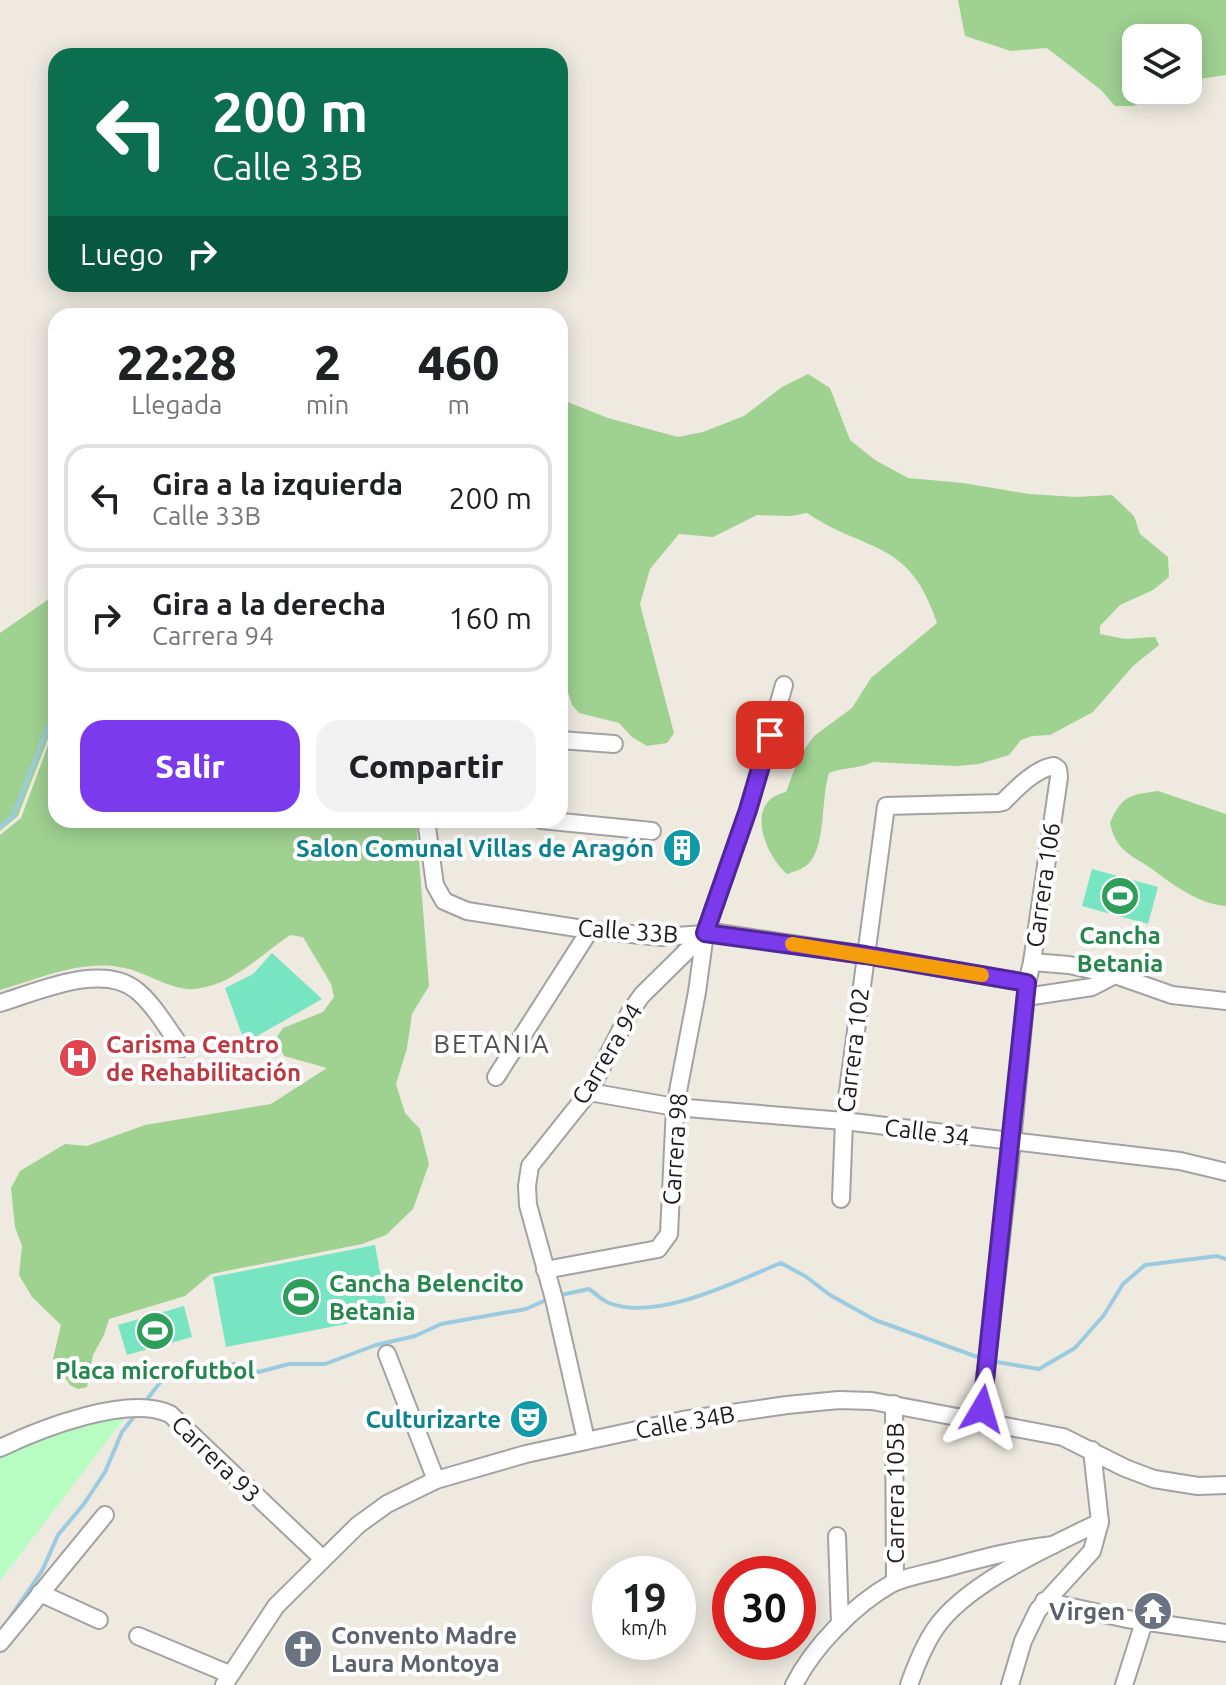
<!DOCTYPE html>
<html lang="es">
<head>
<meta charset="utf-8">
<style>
  :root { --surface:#fff; --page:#f2f2f2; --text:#202124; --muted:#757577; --line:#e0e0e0; --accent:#7c3aed }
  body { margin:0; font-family:Ubuntu,sans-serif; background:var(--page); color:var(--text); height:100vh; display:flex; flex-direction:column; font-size:30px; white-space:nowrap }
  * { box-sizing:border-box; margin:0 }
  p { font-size:26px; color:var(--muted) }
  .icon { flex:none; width:44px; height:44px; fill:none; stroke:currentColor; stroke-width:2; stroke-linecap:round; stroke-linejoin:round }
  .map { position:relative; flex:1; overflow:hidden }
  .details { position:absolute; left:48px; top:308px; width:520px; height:520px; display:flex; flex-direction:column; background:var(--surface); border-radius:24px; box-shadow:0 4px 20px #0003 }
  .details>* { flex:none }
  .guide { position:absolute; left:48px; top:48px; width:520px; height:244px; border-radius:24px; box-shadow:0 4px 20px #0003; background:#0b6e4f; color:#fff; overflow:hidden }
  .controls { position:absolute; left:1122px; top:24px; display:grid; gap:16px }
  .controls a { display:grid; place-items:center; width:80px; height:80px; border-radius:16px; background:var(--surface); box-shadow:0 4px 20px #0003; font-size:40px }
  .speed { position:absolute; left:592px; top:1556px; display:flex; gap:16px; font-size:40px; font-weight:700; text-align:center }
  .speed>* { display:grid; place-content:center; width:104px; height:104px; border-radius:50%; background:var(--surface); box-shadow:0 4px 20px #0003; line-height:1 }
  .speed small { font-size:20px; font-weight:400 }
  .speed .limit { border:12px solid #d22; background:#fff; color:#111 }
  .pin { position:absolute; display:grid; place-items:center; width:68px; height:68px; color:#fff; margin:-34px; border-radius:16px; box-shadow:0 4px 12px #0006 }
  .me { position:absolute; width:88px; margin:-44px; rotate:7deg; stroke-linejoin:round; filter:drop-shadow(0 0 6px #0008) }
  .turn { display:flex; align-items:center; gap:28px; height:168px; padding:0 32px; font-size:36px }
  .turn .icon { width:104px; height:104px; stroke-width:2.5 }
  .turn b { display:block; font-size:56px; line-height:68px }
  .then { display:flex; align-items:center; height:76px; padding:0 32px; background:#0003; gap:16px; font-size:30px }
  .eta { display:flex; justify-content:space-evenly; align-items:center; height:136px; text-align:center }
  .eta b { font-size:48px; font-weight:800; line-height:56px }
  .primary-button { display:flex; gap:16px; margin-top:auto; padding:16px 32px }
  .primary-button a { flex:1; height:92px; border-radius:24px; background:var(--accent); color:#fff; font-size:32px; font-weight:800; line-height:92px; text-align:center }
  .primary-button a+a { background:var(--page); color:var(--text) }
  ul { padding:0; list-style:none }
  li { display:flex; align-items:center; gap:24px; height:108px; margin:0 16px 12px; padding:0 16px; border:4px solid var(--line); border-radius:24px }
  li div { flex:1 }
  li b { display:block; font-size:30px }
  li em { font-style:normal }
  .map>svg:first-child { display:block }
  .forest { fill:#9fd191 }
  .park { fill:#b7fdc2 }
  .pitch { fill:#77e4c2 }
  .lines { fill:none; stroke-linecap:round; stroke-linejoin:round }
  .stream { stroke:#9ccbdf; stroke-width:4 }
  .minor-casing { stroke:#a2a2a2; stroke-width:20 }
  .minor { stroke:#fff; stroke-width:16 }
  .route-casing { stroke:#51269a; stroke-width:20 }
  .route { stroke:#7c3aed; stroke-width:14 }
  .slow { stroke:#f59e0b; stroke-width:14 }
  .labels { text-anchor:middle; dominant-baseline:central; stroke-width:8; stroke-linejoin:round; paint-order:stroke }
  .culture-label { font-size:24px; font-weight:bold; fill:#0d838f; stroke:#fff; text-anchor:end }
  .street-label { font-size:24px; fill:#1b1b1b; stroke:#fff }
  .leisure-label { font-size:24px; font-weight:bold; fill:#27864d; stroke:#fff }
  .health-label { font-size:24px; font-weight:bold; fill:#be3a42; stroke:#fff; text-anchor:start }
  .worship-label { font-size:24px; font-weight:bold; fill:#5b616d; stroke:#fff; text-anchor:end }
  .neighbourhood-label { font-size:26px; letter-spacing:2px; fill:#4e4e4e; stroke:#fff }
</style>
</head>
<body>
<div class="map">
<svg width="1226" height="1685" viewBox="0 0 1226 1685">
  <rect width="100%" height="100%" fill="#eeeae0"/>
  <g class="forest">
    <polygon points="958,0 1226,0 1226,75 1200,79 1188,84 1188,38 1136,38 1136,90 1173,90 1133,106 1115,106 1101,90 1047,48 1011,51 965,36"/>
    <path d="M808,374L830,388L850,440L875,460L908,478L963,483L1029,494L1076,497L1112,495L1134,516L1140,534L1168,557L1169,577L1153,590L1120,605L1100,626V634L1125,639L1155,637L1159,645L1133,666L1093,712L1050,735L1032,736L1021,740L1009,755L979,764L956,766L873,762C859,769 844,767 829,773C821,797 826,843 810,862C804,869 796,871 787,874C764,854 744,801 786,792L799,757L814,736L852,708L871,678L937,623C909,538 868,554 807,513L791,516L757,515L713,537L679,534L650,569L640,604L674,733L667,743L647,746L632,737L619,723L579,713L572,705L560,666V399L608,418L678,437L703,432L744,416L782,387Z"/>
    <polygon points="56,594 56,718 18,816 0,831 0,633"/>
    <path d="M56,724V820H416L429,986L412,1014L407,1048L396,1084L405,1113L420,1129L429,1164L413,1209L386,1235L362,1244L211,1274L185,1296L109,1319L104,1335L93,1355L87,1387L78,1389L70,1385L53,1359L61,1325L32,1297L19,1275L22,1246L15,1227L11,1188L20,1171L65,1144L87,1146L145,1125L271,1104L327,1068L284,1056L276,1038L283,1028L323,1012L334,997L331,984L303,937L290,935C260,955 234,985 195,989C169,991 145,970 119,967C79,960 38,979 0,990V835L21,818Z"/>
    <path d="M1158,791L1226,814V906C1199,904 1173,885 1152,869C1141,861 1130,857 1121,847C1115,840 1112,832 1110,823C1122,795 1130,795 1158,791Z"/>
  </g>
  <polygon class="park" points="129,1412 0,1581 0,1450 35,1433"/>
  <g class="pitch">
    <polygon points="1092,869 1158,887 1148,924 1082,906"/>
    <polygon points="272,953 322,999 245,1043 225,988 253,974"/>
    <polygon points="375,1245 388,1316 226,1347 213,1277"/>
    <polygon points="184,1306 192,1337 127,1355 118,1325"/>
  </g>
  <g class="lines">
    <g class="stream">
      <polyline points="0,827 13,816 56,707"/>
      <path d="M556,1296L589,1289C595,1293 602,1300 609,1303C657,1322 736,1281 781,1263L805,1276L830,1295L875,1320L983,1359"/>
      <polyline points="991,1361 1039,1369 1075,1348 1104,1315 1123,1284 1145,1265 1217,1256 1226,1259"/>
      <polyline points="144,1403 166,1375 201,1374 234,1364 259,1372 289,1364 325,1364 376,1345 415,1336 441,1324 526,1309 548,1299"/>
      <polyline points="5,1625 42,1571 58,1535 84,1504 105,1472 122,1432 137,1413"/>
    </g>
    <defs>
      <g id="minor">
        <polyline points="560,740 614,744"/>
        <polyline points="426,820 435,885 444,901 467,911 590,930 662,937 719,933 865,955 1027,983"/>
        <polyline points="541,820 652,831"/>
        <polyline points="1032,962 1069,965 1115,975"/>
        <polyline points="1026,997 1092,987 1115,975 1172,995 1226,1001"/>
        <path d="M0,1003C37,992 102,962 136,990C154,1004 168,1030 182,1048"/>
        <polyline points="496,1077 590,930"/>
        <polyline points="589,1092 675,1107 844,1121 1180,1161 1226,1172"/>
        <path d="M841,1199L844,1121L886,806L998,803L1003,802C1016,789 1036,768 1054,766L1058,769L1059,777L1032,962L1027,983L1012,1142L980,1422"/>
        <polyline points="545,1270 658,1249 669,1234 675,1107 697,992 705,933"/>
        <polyline points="387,1354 436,1480"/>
        <polyline points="894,1404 895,1582"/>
        <polyline points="586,1440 554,1299 528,1205 527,1186 530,1166 589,1092 630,1012 642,995 705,933 748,810 784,685"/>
        <path d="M0,1448C40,1429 128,1394 170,1414L323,1559"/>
        <polyline points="837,1536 840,1624"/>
        <polyline points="40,1593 99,1620"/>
        <polyline points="1044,1601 1127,1619 1226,1633"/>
        <polyline points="138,1636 229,1674"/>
        <polyline points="0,1643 105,1515"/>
        <polyline points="224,1685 276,1606 358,1525 387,1504 436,1480 526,1454 683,1420 787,1405 839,1400 872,1401 1063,1437 1125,1468 1154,1479 1198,1486 1226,1485"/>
        <path d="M794,1685C813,1647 854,1605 891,1584C905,1577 923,1574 939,1570C976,1560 1014,1549 1053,1545"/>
        <path d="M909,1685C916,1665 923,1647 935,1629C966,1583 1051,1546 1100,1522"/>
        <polyline points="1010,1685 1023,1641 1038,1610 1092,1551 1100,1522 1092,1450"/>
        <polyline points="1124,1685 1144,1622"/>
      </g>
    </defs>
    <use href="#minor" class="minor-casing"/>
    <use href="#minor" class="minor"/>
  </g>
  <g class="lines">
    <defs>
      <polyline id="route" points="770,735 748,810 705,933 865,955 1027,983 982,1409"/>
    </defs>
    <use href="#route" class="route-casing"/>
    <use href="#route" class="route"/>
    <polyline class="slow" points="792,944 982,975"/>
  </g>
  <defs>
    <symbol id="building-disc" viewBox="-11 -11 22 22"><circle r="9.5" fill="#0f9aa8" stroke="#fff"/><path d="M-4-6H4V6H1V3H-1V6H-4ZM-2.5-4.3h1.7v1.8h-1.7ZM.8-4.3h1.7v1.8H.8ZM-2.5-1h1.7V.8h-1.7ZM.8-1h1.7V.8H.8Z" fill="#fff"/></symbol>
    <symbol id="stadium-disc" viewBox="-11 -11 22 22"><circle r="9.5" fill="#2e9e5b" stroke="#fff"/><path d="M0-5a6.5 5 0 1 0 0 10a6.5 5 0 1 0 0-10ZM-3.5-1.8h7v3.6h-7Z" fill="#fff"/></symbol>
    <symbol id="hospital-disc" viewBox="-11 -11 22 22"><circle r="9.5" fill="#e0444e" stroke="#fff"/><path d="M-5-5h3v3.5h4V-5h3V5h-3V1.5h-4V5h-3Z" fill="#fff"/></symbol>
    <symbol id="theatre-disc" viewBox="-11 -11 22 22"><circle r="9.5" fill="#0f9aa8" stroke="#fff"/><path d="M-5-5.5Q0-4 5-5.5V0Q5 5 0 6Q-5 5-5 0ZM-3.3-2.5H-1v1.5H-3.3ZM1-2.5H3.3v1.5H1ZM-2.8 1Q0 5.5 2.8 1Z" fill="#fff"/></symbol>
    <symbol id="temple-disc" viewBox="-11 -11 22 22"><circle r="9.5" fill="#6b7280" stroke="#fff"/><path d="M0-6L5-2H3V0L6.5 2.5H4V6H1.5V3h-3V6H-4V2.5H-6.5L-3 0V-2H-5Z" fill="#fff"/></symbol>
    <symbol id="church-disc" viewBox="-11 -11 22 22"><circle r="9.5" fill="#6b7280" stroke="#fff"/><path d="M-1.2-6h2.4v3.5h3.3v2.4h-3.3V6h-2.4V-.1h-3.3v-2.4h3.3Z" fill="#fff"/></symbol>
  </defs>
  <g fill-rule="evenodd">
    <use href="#building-disc" x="660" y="826" width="44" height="44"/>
    <use href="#stadium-disc" x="1098" y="874" width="44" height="44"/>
    <use href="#hospital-disc" x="56" y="1036" width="44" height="44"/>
    <use href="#stadium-disc" x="279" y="1275" width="44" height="44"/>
    <use href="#stadium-disc" x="133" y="1309" width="44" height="44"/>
    <use href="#theatre-disc" x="507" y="1397" width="44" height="44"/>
    <use href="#temple-disc" x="1131" y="1589" width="44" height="44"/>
    <use href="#church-disc" x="281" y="1627" width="44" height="44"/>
  </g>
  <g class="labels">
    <g class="culture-label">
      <text x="654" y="848">Salon Comunal Villas de Aragón</text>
      <text x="501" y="1419">Culturizarte</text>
    </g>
    <g class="street-label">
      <text transform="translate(1043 885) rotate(-82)">Carrera 106</text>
      <text transform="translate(628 931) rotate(4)">Calle 33B</text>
      <text transform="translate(853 1050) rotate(-83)">Carrera 102</text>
      <text transform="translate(607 1054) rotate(-59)">Carrera 94</text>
      <text transform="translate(927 1132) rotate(7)">Calle 34</text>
      <text transform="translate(675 1149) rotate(-86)">Carrera 98</text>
      <text transform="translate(685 1422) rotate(-10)">Calle 34B</text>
      <text transform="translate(216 1459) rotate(44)">Carrera 93</text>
      <text transform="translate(895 1493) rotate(-90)">Carrera 105B</text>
    </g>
    <g class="leisure-label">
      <text x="1120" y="935">Cancha<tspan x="1120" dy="28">Betania</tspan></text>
      <text x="329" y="1283" text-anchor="start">Cancha Belencito<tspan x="329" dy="28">Betania</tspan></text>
      <text x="155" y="1370">Placa microfutbol</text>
    </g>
    <g class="health-label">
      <text x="106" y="1044">Carisma Centro<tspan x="106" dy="28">de Rehabilitación</tspan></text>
    </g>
    <g class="worship-label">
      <text x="1125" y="1611">Virgen</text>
      <text x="331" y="1635" text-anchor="start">Convento Madre<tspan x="331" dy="28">Laura Montoya</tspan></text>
    </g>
    <g class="neighbourhood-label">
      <text x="492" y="1043">BETANIA</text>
    </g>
  </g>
</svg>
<div class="controls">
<a><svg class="icon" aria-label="layers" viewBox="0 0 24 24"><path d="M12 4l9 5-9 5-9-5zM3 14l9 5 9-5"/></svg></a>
</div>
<div class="speed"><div>19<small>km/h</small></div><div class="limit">30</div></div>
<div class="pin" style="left:770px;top:735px;background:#d93025"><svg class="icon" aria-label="arrive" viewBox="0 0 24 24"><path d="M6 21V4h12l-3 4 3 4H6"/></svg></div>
<svg class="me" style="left:982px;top:1409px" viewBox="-20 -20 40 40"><path d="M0-17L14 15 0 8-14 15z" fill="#7c3aed" stroke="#fff" stroke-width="4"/></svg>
<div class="guide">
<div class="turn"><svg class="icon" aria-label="left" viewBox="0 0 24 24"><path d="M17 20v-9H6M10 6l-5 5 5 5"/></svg><div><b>200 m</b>Calle 33B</div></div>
<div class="then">Luego<svg class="icon" aria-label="right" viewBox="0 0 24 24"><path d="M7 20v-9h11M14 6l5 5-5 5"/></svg></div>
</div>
<section class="details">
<div class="eta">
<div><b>22:28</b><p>Llegada</p></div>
<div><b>2</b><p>min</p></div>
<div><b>460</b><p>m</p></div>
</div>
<ul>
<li><svg class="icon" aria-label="left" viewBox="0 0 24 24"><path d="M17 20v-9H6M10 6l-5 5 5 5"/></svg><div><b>Gira a la izquierda</b><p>Calle 33B</p></div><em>200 m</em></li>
<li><svg class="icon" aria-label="right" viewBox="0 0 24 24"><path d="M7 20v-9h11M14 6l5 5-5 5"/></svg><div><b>Gira a la derecha</b><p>Carrera 94</p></div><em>160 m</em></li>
</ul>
<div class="primary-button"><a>Salir</a><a>Compartir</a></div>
</section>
</div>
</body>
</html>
